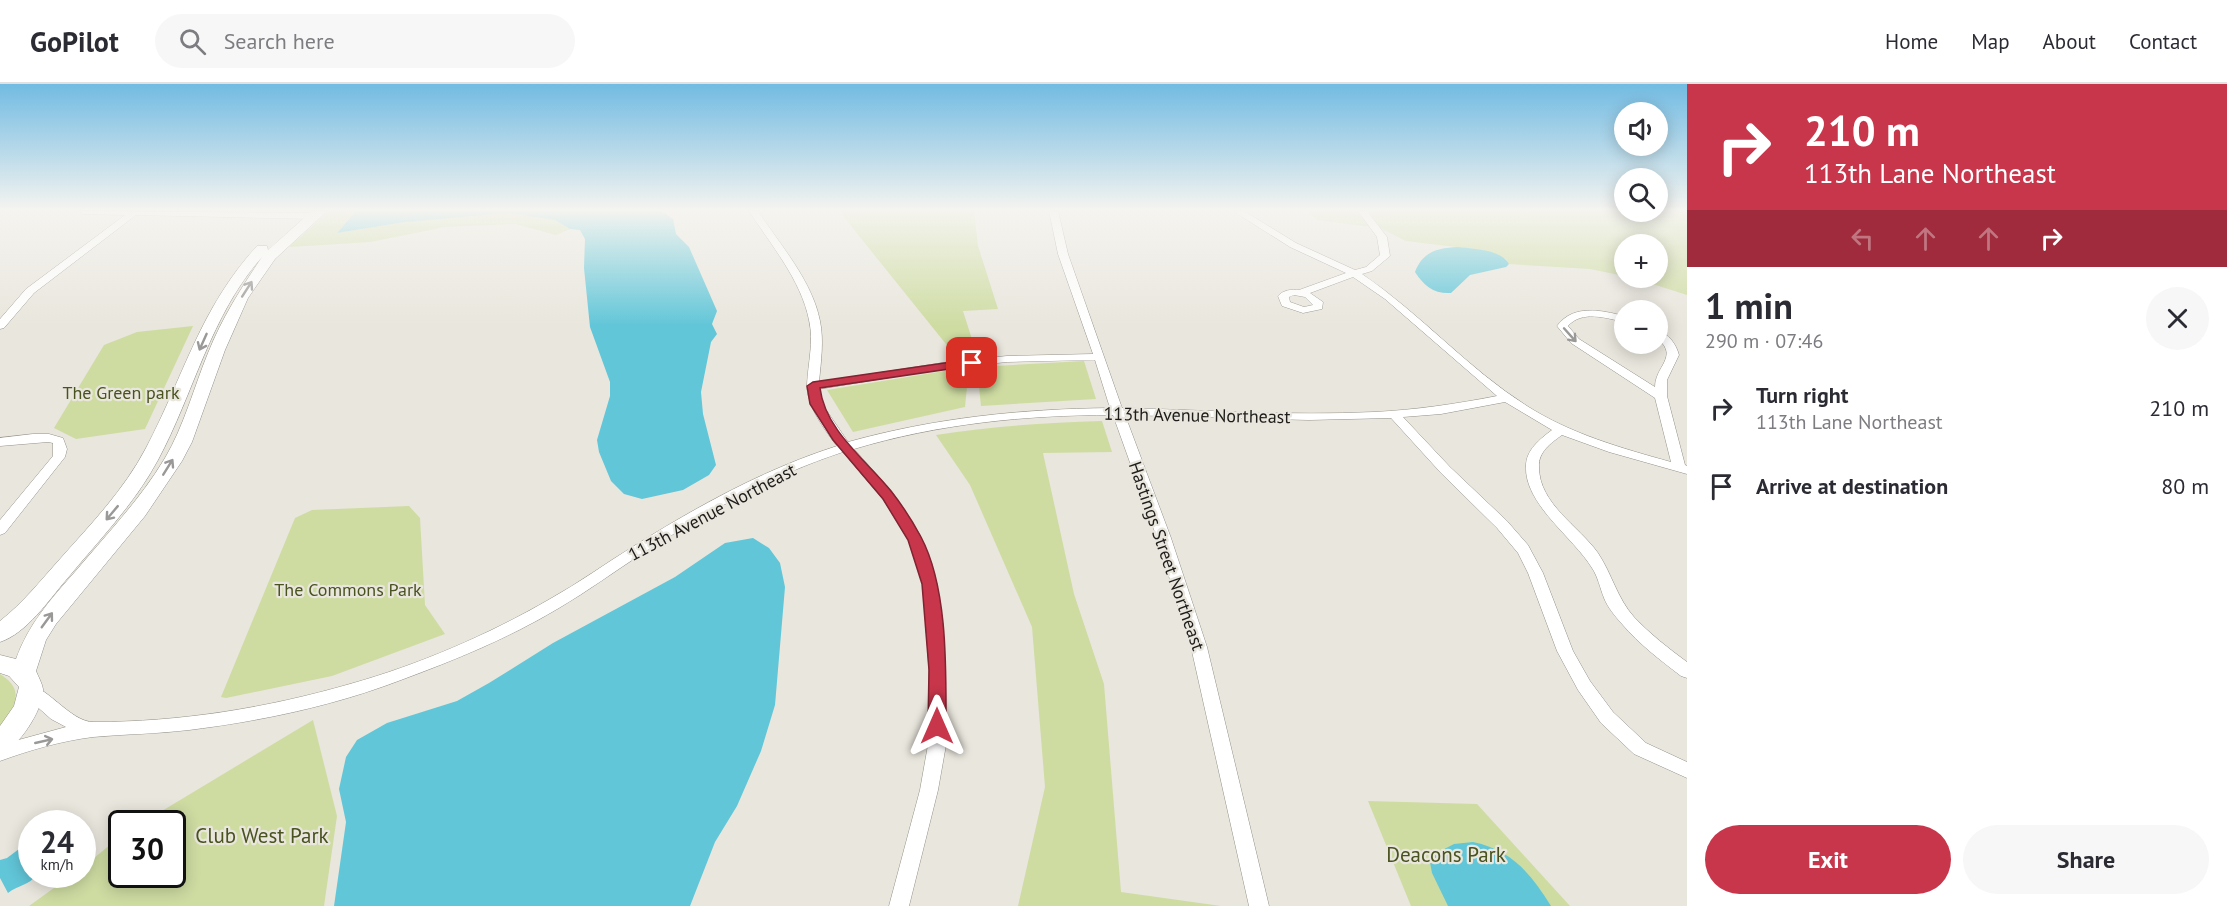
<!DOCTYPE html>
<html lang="en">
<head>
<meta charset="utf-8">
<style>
  :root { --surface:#fff; --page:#f7f7f7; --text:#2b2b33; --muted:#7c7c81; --line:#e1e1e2; --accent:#c7364b }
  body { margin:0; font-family:"PT Sans",sans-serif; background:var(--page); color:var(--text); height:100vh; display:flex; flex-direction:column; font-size:22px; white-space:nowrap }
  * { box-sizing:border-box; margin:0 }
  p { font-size:20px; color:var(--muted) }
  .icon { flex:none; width:33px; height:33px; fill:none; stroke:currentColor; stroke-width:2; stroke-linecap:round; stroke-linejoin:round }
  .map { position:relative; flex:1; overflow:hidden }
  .side { display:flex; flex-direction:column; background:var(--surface); width:540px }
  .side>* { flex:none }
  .hud { background:#c7364b; color:#fff; overflow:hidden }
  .fabs { position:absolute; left:1614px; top:18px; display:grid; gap:12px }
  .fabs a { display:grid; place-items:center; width:54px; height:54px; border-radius:50%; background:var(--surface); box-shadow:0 3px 15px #0003; font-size:30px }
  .speed { position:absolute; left:18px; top:726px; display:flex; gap:12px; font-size:30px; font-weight:700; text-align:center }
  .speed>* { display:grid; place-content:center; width:78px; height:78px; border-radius:50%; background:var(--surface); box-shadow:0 3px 15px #0003; line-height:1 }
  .speed small { font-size:15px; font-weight:400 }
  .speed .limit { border:3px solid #111; border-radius:9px; background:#fff; color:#111 }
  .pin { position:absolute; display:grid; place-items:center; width:51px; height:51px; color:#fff; margin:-26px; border-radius:12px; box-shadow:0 3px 9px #0006 }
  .me { position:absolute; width:66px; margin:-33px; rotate:0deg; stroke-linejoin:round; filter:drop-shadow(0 0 4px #0008) }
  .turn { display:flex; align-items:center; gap:21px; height:126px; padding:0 18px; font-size:27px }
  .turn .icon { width:78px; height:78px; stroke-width:2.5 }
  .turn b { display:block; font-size:42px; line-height:51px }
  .lanes { display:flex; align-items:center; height:57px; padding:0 18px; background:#0003; justify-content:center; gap:30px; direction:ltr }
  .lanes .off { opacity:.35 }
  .round { display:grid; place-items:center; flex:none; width:63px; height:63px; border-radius:32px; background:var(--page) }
  .headline { display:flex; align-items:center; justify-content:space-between; height:102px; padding:0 18px }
  h1 { font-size:36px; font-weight:600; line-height:45px }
  .cta { display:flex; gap:12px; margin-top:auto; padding:12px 18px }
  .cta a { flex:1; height:69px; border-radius:36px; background:var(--accent); color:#fff; font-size:24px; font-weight:600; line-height:69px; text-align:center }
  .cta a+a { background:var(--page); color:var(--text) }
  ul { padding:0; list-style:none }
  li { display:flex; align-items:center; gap:18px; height:78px; padding:0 18px }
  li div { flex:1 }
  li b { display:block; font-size:22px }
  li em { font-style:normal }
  header { display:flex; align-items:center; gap:36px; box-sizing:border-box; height:84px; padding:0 30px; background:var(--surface); border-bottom:2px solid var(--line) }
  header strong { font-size:28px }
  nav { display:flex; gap:33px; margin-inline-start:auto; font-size:21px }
  .search { width:420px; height:54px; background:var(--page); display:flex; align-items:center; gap:15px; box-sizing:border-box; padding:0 21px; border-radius:33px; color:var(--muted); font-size:22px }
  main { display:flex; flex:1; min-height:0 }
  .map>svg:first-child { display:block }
  .green { fill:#cedca2 }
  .water { fill:#61c6d8 }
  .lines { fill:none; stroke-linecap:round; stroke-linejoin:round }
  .street-casing { stroke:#949189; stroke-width:1 }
  .secondary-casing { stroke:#949189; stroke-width:1 }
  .street { fill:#fff; fill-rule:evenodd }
  .secondary { fill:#fff; fill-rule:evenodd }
  .oneway { stroke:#9a9998 }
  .route { fill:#c7364b; stroke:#812331; stroke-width:1.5 }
  .labels { text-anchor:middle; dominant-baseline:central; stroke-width:4.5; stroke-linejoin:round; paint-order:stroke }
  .park-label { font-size:18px; fill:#49531f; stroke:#e9e6dd }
  .street-label { font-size:18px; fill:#1e1d1a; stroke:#e9e6dd }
  .near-park-label { font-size:21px; fill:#49531f; stroke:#e9e6dd }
</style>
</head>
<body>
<header>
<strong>GoPilot</strong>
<div class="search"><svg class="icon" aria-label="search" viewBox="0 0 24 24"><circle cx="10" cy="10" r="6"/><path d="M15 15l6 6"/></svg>Search here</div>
<nav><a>Home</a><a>Map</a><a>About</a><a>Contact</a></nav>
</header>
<main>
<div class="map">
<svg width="1687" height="822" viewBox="0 0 1687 822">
  <rect width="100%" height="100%" fill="#e9e6dd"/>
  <g class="green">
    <polygon points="329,127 356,127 337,149 405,138 488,129 508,129 555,136 570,145 556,151 515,140 445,143 370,158 289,163"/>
    <polygon points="839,127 974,127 978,162 998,225 963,227 977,271 958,275"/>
    <polygon points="1307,127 1687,127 1687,211 1634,194 1658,194 1658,160 1624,160 1624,192 1590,185 1509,180 1506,175 1481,166 1406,157 1380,144 1317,136"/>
    <polygon points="193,242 145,345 76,355 54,344 104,261 137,248"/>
    <polygon points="1084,277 1096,315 981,322 977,283"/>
    <polygon points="969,283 965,323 853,348 827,306"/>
    <path d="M1102,337L1112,368L1043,369L1074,510L1104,600L1121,808L1221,822H1018L1045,703L1032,543L970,401L936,351C992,342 1046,339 1102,337Z"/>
    <polygon points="409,422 420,434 425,521 445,550 332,592 226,614 221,613 295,434 312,426"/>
    <path d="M0,590C27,607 14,623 0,645Z"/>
    <polygon points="313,636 337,732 324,822 29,822 72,791 82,790 83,783 121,752 122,790 172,790 172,740 142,739"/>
    <polygon points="1368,717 1477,720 1570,822 1411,822"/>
  </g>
  <g class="water">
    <polygon points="356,127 662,127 673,135 676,150 689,163 717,227 712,240 717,250 711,258 701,308 703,330 716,381 709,391 683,406 642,415 624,410 611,397 599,368 597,356 610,312 610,298 590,243 584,184 585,155 580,146 570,145 555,136 508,129 405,138 337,149"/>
    <path d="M1458,163C1473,165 1501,165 1509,180L1506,183L1470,191L1451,209C1434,210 1424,202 1415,188C1423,167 1438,164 1458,163Z"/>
    <polygon points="753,454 769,464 780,479 785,503 775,621 761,667 737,722 715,758 690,822 334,822 346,738 339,705 346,673 357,656 387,639 457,617 489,599 553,559 675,493 725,459"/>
    <path d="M31,756L32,790L36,791C30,801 18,801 8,809L0,794V776L7,774Z"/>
    <path d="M1473,758C1512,766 1531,790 1551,822H1448L1432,789L1429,773L1454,760Z"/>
  </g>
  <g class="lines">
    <defs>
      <g id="street">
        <polygon points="79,127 315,129 320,132 315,135 136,131 34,209 4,244 0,245 0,235 26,205 125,131 83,130"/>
        <path d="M749,127H758C780,161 812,196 820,237C824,257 821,277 819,298L948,278L1007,272L1093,270L1058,170L1049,127H1058L1068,170L1122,324C1206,326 1290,332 1374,328C1415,326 1456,320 1497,312L1385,215L1353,193L1310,209L1323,218L1322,225L1303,229L1282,222L1278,212C1283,206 1292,205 1299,206L1346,189L1290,163L1233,127H1244L1296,159L1355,186L1366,183L1380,171L1377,153L1358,127H1367L1387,153L1390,172L1372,187L1362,190C1421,230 1467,284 1527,322C1571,350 1621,364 1671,378L1655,314L1571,259L1557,242C1573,220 1601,226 1624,232V238C1606,234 1582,226 1568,242L1579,255L1655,303C1655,282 1679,273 1658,255V247C1669,250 1676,260 1679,271L1667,296V312L1685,381L1687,382V390L1609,368L1562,351C1551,359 1538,368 1539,383C1539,420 1579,442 1598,469C1612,490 1617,514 1634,533C1650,550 1668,564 1687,578V594L1681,592C1660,576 1639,560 1622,540C1615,532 1608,524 1604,514C1600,504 1598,493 1592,484C1573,453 1524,420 1526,382C1526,366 1540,355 1552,346L1505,318L1441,330L1403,333L1450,383L1507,437L1528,461L1543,489L1573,567L1590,597L1613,628L1646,659L1687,678V694L1634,670L1601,639L1578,606L1557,567L1528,489L1518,469L1497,444L1441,389L1391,334L1309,336L1125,331L1171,454L1207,563L1269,822H1249L1191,563L1157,454L1113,331C1025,331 938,340 854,365L893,409L920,451L937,500L945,586L946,661L938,706L909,822H889L920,706L928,661L929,586L923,500L908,455L883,415L843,368C772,391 706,429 643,469C615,487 588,507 559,524C509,554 455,576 401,596C333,622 261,637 189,646C157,650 125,650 93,653C61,657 30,666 0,677V661L66,643L51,635L25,612L23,607L25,602C43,596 70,639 94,638C180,638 267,624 350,600C418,581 488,551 550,515C579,499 606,479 634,462C698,422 765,385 837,362C824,345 807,322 807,301C808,279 814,258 809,236C801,196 771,161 749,127ZM1294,211L1305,213L1313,221L1304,223L1290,218L1289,213ZM1095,276L1110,324C1021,325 934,334 848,358L822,320L819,305L948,284L1007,278Z"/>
        <polygon points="33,350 49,350 63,354 67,365 65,373 5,449 0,451 0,436 53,372 53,359 48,358 0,362 0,354"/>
      </g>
      <path id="secondary" d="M312,127H327L275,175L248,214L225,266L192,358L182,377L145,432L56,540L46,556L36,587C38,592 42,599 43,605C44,625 18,664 0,671V642L14,622L19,603L9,592L0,589V571L16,575C28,541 50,516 74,489C105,452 140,416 165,374C184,342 194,303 208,269C222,234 241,204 262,173C210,232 194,309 158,376C134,421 98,457 66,496C48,517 27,549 0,558V537C23,519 41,496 60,475C91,440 124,406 146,364C184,292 200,224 257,162H267L268,166Z"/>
    </defs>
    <use href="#street" class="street-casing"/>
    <use href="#secondary" class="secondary-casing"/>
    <use href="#street" class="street"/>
    <use href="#secondary" class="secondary"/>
  </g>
  <defs><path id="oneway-shaft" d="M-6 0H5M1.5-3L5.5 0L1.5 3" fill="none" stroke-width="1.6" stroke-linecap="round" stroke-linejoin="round" transform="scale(1.5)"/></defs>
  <g class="oneway">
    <use href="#oneway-shaft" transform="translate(247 205) rotate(-57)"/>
    <use href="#oneway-shaft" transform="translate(1570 251) rotate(48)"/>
    <use href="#oneway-shaft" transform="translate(203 258) rotate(114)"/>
    <use href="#oneway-shaft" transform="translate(168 383) rotate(-58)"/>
    <use href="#oneway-shaft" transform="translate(112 429) rotate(130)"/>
    <use href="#oneway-shaft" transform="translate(47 536) rotate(-54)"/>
    <use href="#oneway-shaft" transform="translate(44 657) rotate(-13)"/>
  </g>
  <linearGradient id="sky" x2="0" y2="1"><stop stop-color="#72bbe2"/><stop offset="0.52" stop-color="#f5f4f0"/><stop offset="1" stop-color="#f5f4f0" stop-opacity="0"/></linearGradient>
  <rect width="1687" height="242" fill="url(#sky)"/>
  <path class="route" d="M972,275L976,276V281L820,304C825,346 866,376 891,407C902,421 913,438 921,453C948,504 946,585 946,642L943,647L937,649L931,647L928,642L929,586L922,500L908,456L883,415L833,356L810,320L807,302L813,298Z"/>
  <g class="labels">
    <g class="park-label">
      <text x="121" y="308">The Green park</text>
      <text x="348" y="505">The Commons Park</text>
    </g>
    <g class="street-label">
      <text transform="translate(1197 331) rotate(1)">113th Avenue Northeast</text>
      <text transform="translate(712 428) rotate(-28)">113th Avenue Northeast</text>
      <text transform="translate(1167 472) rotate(71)">Hastings Street Northeast</text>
    </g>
    <g class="near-park-label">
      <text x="262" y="751">Club West Park</text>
      <text x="1446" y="770">Deacons Park</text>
    </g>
  </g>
</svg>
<div class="fabs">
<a><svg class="icon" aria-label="sound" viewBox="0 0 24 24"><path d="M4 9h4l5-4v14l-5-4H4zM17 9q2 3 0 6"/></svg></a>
<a><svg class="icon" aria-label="search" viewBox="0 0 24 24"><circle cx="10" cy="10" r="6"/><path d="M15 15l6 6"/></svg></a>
<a>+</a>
<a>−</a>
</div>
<div class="speed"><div>24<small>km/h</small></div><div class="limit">30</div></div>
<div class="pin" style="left:972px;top:279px;background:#d93025"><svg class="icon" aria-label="arrive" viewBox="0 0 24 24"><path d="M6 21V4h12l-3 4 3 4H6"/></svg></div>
<svg class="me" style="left:937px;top:642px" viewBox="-20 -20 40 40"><path d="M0-17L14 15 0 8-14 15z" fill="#c7364b" stroke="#fff" stroke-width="4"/></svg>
</div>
<section class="side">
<div class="hud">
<div class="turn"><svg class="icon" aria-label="right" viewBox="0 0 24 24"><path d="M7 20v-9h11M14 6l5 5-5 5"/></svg><div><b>210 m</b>113th Lane Northeast</div></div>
<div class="lanes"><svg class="icon off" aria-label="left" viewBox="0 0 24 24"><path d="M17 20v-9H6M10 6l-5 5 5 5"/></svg><svg class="icon off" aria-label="ahead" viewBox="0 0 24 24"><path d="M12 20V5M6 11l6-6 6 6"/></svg><svg class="icon off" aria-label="ahead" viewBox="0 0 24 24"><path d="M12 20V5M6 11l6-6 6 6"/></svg><svg class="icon" aria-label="right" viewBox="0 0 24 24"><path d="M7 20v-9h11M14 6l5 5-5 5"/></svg></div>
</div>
<div class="headline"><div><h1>1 min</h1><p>290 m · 07:46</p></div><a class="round"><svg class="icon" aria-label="close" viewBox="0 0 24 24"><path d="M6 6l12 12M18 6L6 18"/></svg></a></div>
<ul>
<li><svg class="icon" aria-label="right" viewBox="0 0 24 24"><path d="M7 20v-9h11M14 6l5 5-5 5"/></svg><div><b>Turn right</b><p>113th Lane Northeast</p></div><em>210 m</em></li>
<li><svg class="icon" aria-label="arrive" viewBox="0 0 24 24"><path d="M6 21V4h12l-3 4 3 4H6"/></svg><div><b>Arrive at destination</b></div><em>80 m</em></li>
</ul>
<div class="cta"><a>Exit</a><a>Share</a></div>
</section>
</main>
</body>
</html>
